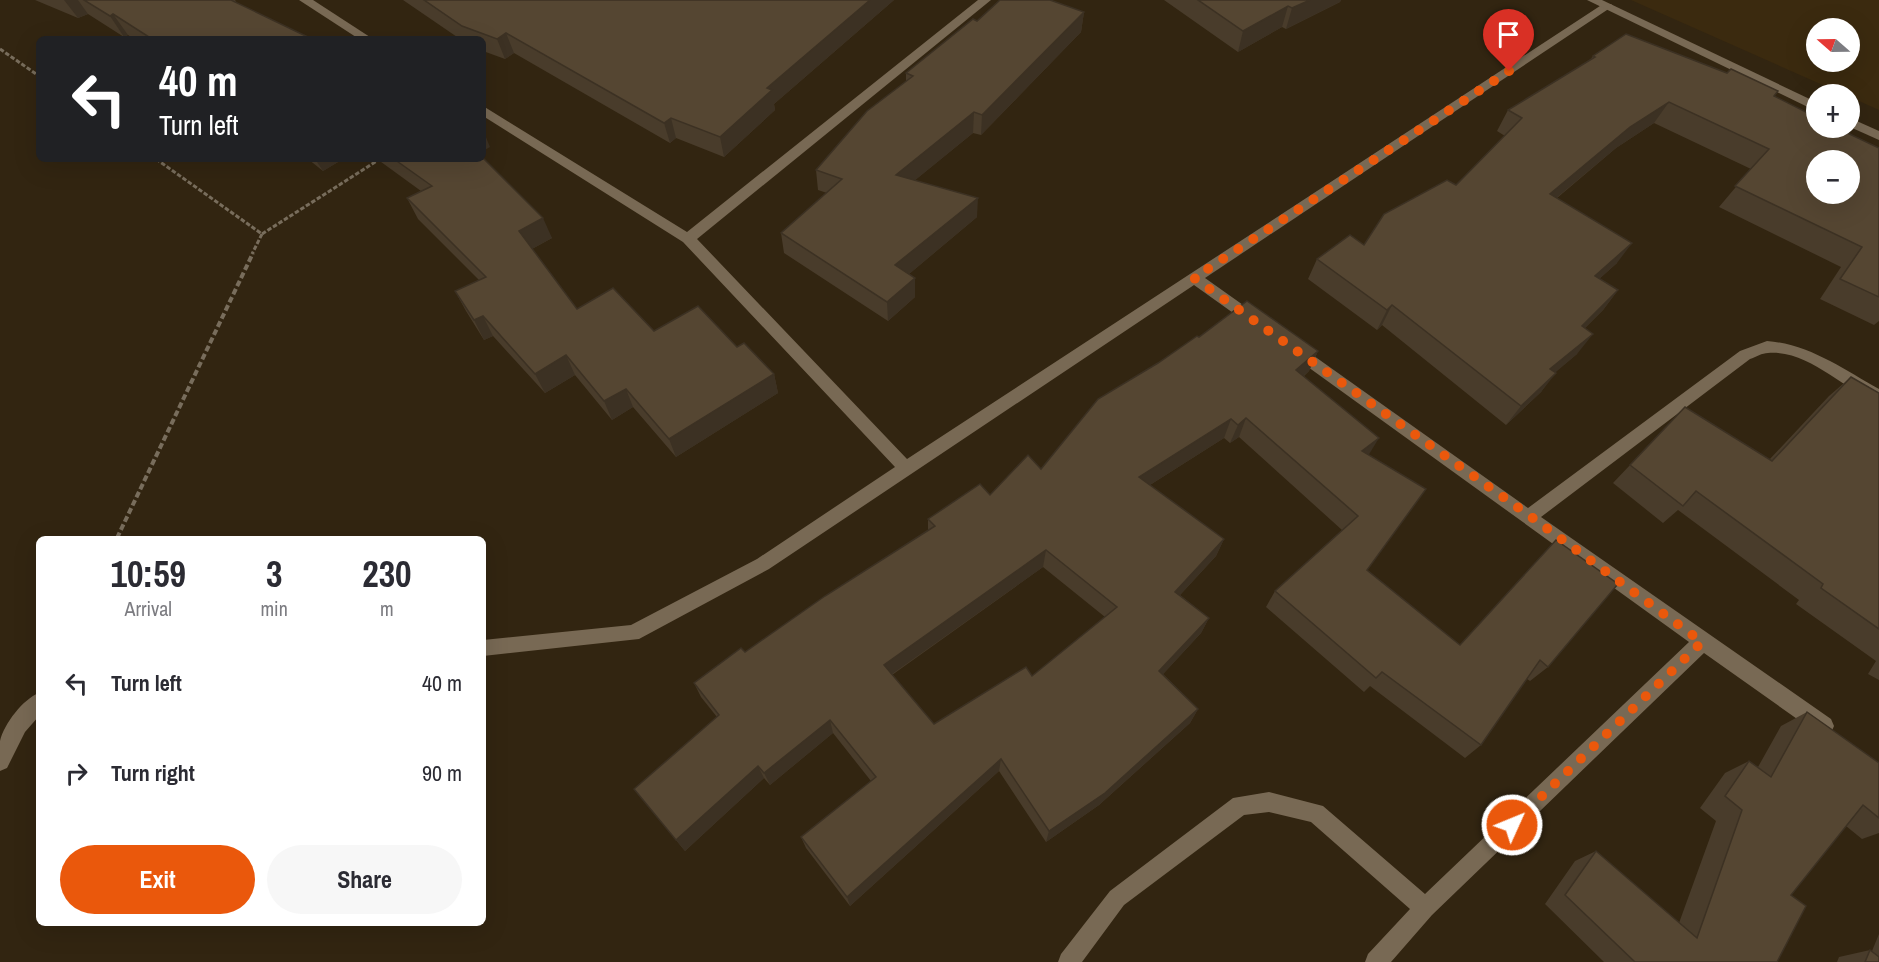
<!DOCTYPE html>
<html lang="en">
<head>
<meta charset="utf-8">
<style>
  :root { --surface:#fff; --page:#f7f7f7; --text:#2b2b33; --muted:#7c7c81; --accent:#ea580c }
  body { margin:0; font-family:"Archivo Narrow",sans-serif; background:var(--page); color:var(--text); height:100vh; display:flex; flex-direction:column; font-size:22px; white-space:nowrap }
  * { box-sizing:border-box; margin:0 }
  p { font-size:20px; color:var(--muted) }
  .icon { flex:none; width:33px; height:33px; fill:none; stroke:currentColor; stroke-width:2; stroke-linecap:round; stroke-linejoin:round }
  .map { position:relative; flex:1; overflow:hidden }
  .drawer { position:absolute; left:36px; top:536px; width:450px; height:390px; display:flex; flex-direction:column; background:var(--surface); border-radius:9px; box-shadow:0 6px 24px #0002 }
  .drawer>* { flex:none }
  .guide { position:absolute; left:36px; top:36px; width:450px; height:126px; border-radius:9px; box-shadow:0 6px 24px #0002; background:#202124; color:#fff; overflow:hidden }
  .needle { width:39px; rotate:290deg }
  .buttons { position:absolute; left:1806px; top:18px; display:grid; gap:12px }
  .buttons a { display:grid; place-items:center; width:54px; height:54px; border-radius:50%; background:var(--surface); box-shadow:0 6px 24px #0002; font-size:30px }
  .pin { position:absolute; display:grid; place-items:center; width:51px; height:51px; color:#fff; margin:-62px -26px; border-radius:50% 50% 50% 0; rotate:-45deg; box-shadow:0 0 6px #0007 }
  .pin .icon { rotate:45deg }
  .me { position:absolute; width:66px; margin:-33px; rotate:46deg; stroke-linejoin:round; filter:drop-shadow(0 0 4px #0008) }
  .turn { display:flex; align-items:center; gap:21px; height:126px; padding:0 24px; font-size:27px }
  .turn .icon { width:78px; height:78px; stroke-width:2.5 }
  .turn b { display:block; font-size:42px; line-height:51px }
  .eta { display:flex; justify-content:space-evenly; align-items:center; height:102px; text-align:center }
  .eta b { font-size:36px; font-weight:700; line-height:42px }
  .cta { display:flex; gap:12px; margin-top:auto; padding:12px 24px }
  .cta a { flex:1; height:69px; border-radius:36px; background:var(--accent); color:#fff; font-size:24px; font-weight:700; line-height:69px; text-align:center }
  .cta a+a { background:var(--page); color:var(--text) }
  ul { padding:0; list-style:none }
  li { display:flex; align-items:center; gap:18px; height:90px; padding:0 24px }
  li div { flex:1 }
  li b { display:block; font-size:22px }
  li em { font-style:normal }
  .map>svg:first-child { display:block }
  .built { fill:#3b2a0f; fill-rule:evenodd }
  .lines { fill:none; stroke-linecap:round; stroke-linejoin:round }
  .path-far1 { stroke:#786d5c; stroke-width:3; stroke-dasharray:4.5 2; stroke-linecap:butt }
  .path { stroke:#786d5c; stroke-width:4; stroke-dasharray:6 3; stroke-linecap:butt }
  .minor { fill:#786954; fill-rule:evenodd }
  .tertiary { fill:#786954; fill-rule:evenodd }
  .wall { fill:#493c2b; fill-rule:evenodd }
  .shaded-wall { fill:#3c3123 }
  .building { fill:#554632; stroke:#3c3123; stroke-width:1.5; fill-rule:evenodd }
  .route { stroke:#ea580c; stroke-width:10; stroke-dasharray:0 18 }
</style>
</head>
<body>
<div class="map">
<svg width="1879" height="962" viewBox="0 0 1879 962">
  <rect width="100%" height="100%" fill="#322511"/>
  <path class="built" d="M1631,0H1879V110L1850,97V94H1843ZM1816,28H1850V62H1816Z"/>
  <g class="lines">
    <g class="path-far1">
      <polyline points="0,49 39,76"/>
      <polyline points="156,159 262,234 252,254"/>
      <polyline points="262,234 380,159"/>
    </g>
    <polyline class="path" points="117,538 253,253"/>
    <g class="minor">
      <polygon points="299,0 313,0 373,39 359,39"/>
      <polygon points="978,0 991,0 697,239 907,459 1603,4 1611,4 1613,6 1205,278 1260,317 1262,321 1260,325 1250,325 1194,285 769,569 639,639 483,656 483,640 631,625 757,559 895,467 683,242 483,116 483,106 687,232"/>
      <path d="M1767,341C1809,344 1843,369 1879,389V402C1842,390 1810,350 1768,353C1762,353 1756,357 1750,359L1541,517L1831,719L1834,726L1831,733L1824,735L1817,733L1704,653L1432,915L1391,962H1365L1368,954L1410,909L1311,822L1269,812L1244,815L1124,905L1082,962H1058L1061,954L1110,891L1233,798L1269,792L1323,806L1425,894L1689,642L1290,354L1287,350L1290,346H1300L1528,508L1740,351Z"/>
      <path d="M39,693V716L25,732L7,768L0,771C0,761 0,750 0,741C4,724 23,699 39,693Z"/>
    </g>
    <g class="tertiary">
      <polygon points="1587,0 1602,0 1816,102 1816,111"/>
      <polygon points="1850,118 1879,131 1879,140 1850,127"/>
    </g>
  </g>
  <g class="wall">
    <polygon points="35,0 235,0 237,3 312,39 134,39 128,35 124,37 88,14 78,18"/>
    <polygon points="403,0 894,0 774,104 775,110 724,157 676,138 670,143 514,53 505,59 483,51 483,39 460,39"/>
    <polygon points="1164,0 1341,0 1340,2 1286,29 1282,27 1238,52"/>
    <polygon points="1084,12 1081,32 981,135 973,133 915,180 977,217 909,274 915,278 915,297 888,321 784,253 781,233 827,193 818,190 816,170 906,81 906,73 977,21"/>
    <polygon points="1593,56 1774,96 1879,148 1879,321 1874,325 1820,299 1841,267 1719,207 1751,169 1654,123 1616,148 1557,198 1617,263 1599,279 1618,290 1603,310 1585,328 1577,354 1555,372 1541,392 1506,425 1382,325 1377,330 1308,279 1317,259 1364,245 1456,185 1505,136 1497,131 1508,110 1590,60"/>
    <polygon points="308,159 343,159 323,171"/>
    <polygon points="377,159 483,159 552,238 532,249 577,309 654,331 737,347 774,374 778,393 676,457 633,407 612,420 575,375 545,393 493,336 484,340 466,311 455,291 479,280 418,219 407,198 421,191"/>
    <path d="M1199,337L1318,351L1309,371L1304,376L1369,455L1367,570L1460,645L1556,540L1548,667L1530,681L1527,679L1481,745L1465,758L1370,686L1364,692L1266,607L1275,591L1342,530L1239,437L1230,443L1224,438L1150,485L1224,539L1216,556L1180,595L1209,618L1201,633L1163,674L1198,709L1190,723L1099,805L1046,842L999,771L850,906L806,848L801,837L871,781L833,733L770,785L764,778L685,851L634,789L717,717L701,697L694,683L745,652L928,530V519L990,495L1041,469L1158,363ZM1043,567L1105,617L1032,676L934,724L892,675Z"/>
    <polygon points="1851,377 1879,393 1879,680 1868,674 1876,661 1796,604 1799,600 1678,510 1663,523 1613,483 1685,407 1769,460 1829,396"/>
    <polygon points="1807,712 1879,763 1879,833 1862,839 1846,826 1791,895 1777,962 1604,962 1545,904 1575,861 1596,851 1679,923 1716,821 1700,808 1725,773 1749,761 1758,767 1781,726"/>
    <polygon points="1879,934 1879,962 1837,962 1839,957 1870,950 1872,951"/>
  </g>
  <g class="shaded-wall">
    <polygon points="64,0 78,0 88,14 78,18"/>
    <polygon points="870,0 894,0 774,104 775,110 724,157 720,137 767,88"/>
    <polygon points="1310,0 1341,0 1340,2 1286,29 1292,8"/>
    <polygon points="1288,6 1282,27 1238,52 1243,31"/>
    <polygon points="1084,12 1081,32 981,135 982,115"/>
    <polygon points="113,14 128,35 124,37 110,16"/>
    <polygon points="506,33 514,53 505,59 497,39"/>
    <polygon points="1669,102 1654,123 1616,148 1537,214 1550,194 1630,127"/>
    <polygon points="974,112 973,133 897,195 896,175"/>
    <polygon points="671,118 676,138 670,143 664,123"/>
    <polygon points="483,130 490,147 483,151"/>
    <polygon points="315,159 343,159 323,171"/>
    <polygon points="978,198 977,217 896,285 895,265"/>
    <polygon points="543,218 552,238 528,251 519,231"/>
    <polygon points="1632,243 1617,263 1580,296 1595,276"/>
    <polygon points="915,278 915,297 888,321 887,302"/>
    <polygon points="1618,290 1603,310 1567,346 1582,326"/>
    <polygon points="1392,305 1382,325 1377,330 1387,310"/>
    <polygon points="483,316 493,336 484,340 474,320"/>
    <polygon points="1593,334 1577,354 1536,389 1550,369"/>
    <polygon points="1318,351 1309,371 1288,389 1296,370"/>
    <polygon points="566,355 575,375 545,393 535,374"/>
    <polygon points="1556,373 1541,392 1506,425 1521,406"/>
    <polygon points="774,374 778,393 676,457 669,439"/>
    <polygon points="626,389 633,407 612,420 604,401"/>
    <polygon points="1246,418 1239,437 1230,443 1238,425"/>
    <polygon points="1231,419 1224,438 1134,495 1139,477"/>
    <polygon points="1379,438 1368,456 1362,451"/>
    <polygon points="1224,539 1216,556 1168,608 1175,592"/>
    <polygon points="1046,550 1043,567 885,679 884,665"/>
    <polygon points="1209,618 1201,633 1153,685 1159,671"/>
    <polygon points="1198,709 1190,723 1099,805 1046,842 1049,831"/>
    <polygon points="830,720 833,733 770,785 764,773"/>
    <polygon points="1001,759 999,771 850,906 847,897"/>
    <polygon points="758,766 764,778 685,851 676,840"/>
  </g>
  <g class="building">
    <polygon points="84,0 231,0 312,39 152,39 113,14 110,16"/>
    <polygon points="424,0 870,0 767,88 772,90 720,137 671,118 664,123 506,33 497,39 462,26"/>
    <polygon points="1000,0 1050,0 1084,12 982,115 974,112 896,175 978,198 895,265 915,278 887,302 781,233 842,179 816,170 867,111 913,76 906,73 973,19 977,21"/>
    <polygon points="1198,0 1310,0 1292,8 1288,6 1243,31"/>
    <path d="M1626,34L1727,73L1731,69L1778,91L1774,96L1816,117V128H1837L1879,148V297L1840,279L1862,247L1735,186L1769,149L1669,102L1630,127L1550,194L1632,243L1595,276L1618,290L1582,326L1593,334L1550,369L1556,373L1521,406L1392,305L1387,310L1317,259L1350,235L1364,245L1384,214L1447,180L1456,185L1522,118L1508,110L1595,57L1593,56ZM1816,160H1850V194H1816Z"/>
    <polygon points="483,158 543,218 519,231 577,309 613,288 654,331 698,306 737,347 744,343 774,374 669,439 626,389 604,401 566,355 535,374 483,316 474,320 455,291 486,277 407,198 432,186 394,159 483,159"/>
    <path d="M1247,301L1318,351L1296,370L1379,438L1362,451L1426,489L1367,570L1460,645L1556,540L1618,584L1548,667L1540,660L1481,745L1382,672L1376,678L1275,591L1358,516L1246,418L1238,425L1231,419L1139,477L1224,539L1175,592L1209,618L1159,671L1198,709L1105,793L1049,831L1001,759L847,897L801,837L876,777L830,720L764,773L758,766L676,840L634,789L719,715L694,683L741,648L745,652L825,596L935,526L928,519L980,484L990,495L1028,455L1041,469L1098,399L1158,363L1197,336L1199,337ZM1046,550L1117,607L1032,676L1026,667L934,724L884,665Z"/>
    <polygon points="1851,377 1879,393 1879,629 1821,588 1823,584 1696,491 1683,506 1630,465 1685,407 1772,461"/>
    <polygon points="1807,712 1879,763 1879,818 1863,805 1791,895 1806,906 1777,962 1635,962 1565,895 1596,851 1697,938 1742,810 1725,796 1749,761 1771,777"/>
    <polygon points="1870,950 1879,957 1879,962 1865,962"/>
  </g>
  <g class="lines">
    <polyline class="route" points="1509,71 1194,278 1530,516 1702,642 1512,825"/>
  </g>
</svg>
<div class="buttons">
<a><svg class="needle" viewBox="-14 -14 28 28"><path d="M0-13l5 13h-10z" fill="#e53935"/><path d="M0 13l5-13h-10z" fill="#7c7c81"/></svg></a>
<a>+</a>
<a>−</a>
</div>
<div class="pin" style="left:1509px;top:71px;background:#d93025"><svg class="icon" aria-label="arrive" viewBox="0 0 24 24"><path d="M6 21V4h12l-3 4 3 4H6"/></svg></div>
<svg class="me" style="left:1512px;top:825px" viewBox="-20 -20 40 40"><circle r="17" fill="#ea580c" stroke="#fff" stroke-width="3"/><path d="M0-11L8 9 0 5-8 9z" fill="#fff"/></svg>
<div class="guide">
<div class="turn"><svg class="icon" aria-label="left" viewBox="0 0 24 24"><path d="M17 20v-9H6M10 6l-5 5 5 5"/></svg><div><b>40 m</b>Turn left</div></div>
</div>
<section class="drawer">
<div class="eta">
<div><b>10:59</b><p>Arrival</p></div>
<div><b>3</b><p>min</p></div>
<div><b>230</b><p>m</p></div>
</div>
<ul>
<li><svg class="icon" aria-label="left" viewBox="0 0 24 24"><path d="M17 20v-9H6M10 6l-5 5 5 5"/></svg><div><b>Turn left</b></div><em>40 m</em></li>
<li><svg class="icon" aria-label="right" viewBox="0 0 24 24"><path d="M7 20v-9h11M14 6l5 5-5 5"/></svg><div><b>Turn right</b></div><em>90 m</em></li>
</ul>
<div class="cta"><a>Exit</a><a>Share</a></div>
</section>
</div>
</body>
</html>
